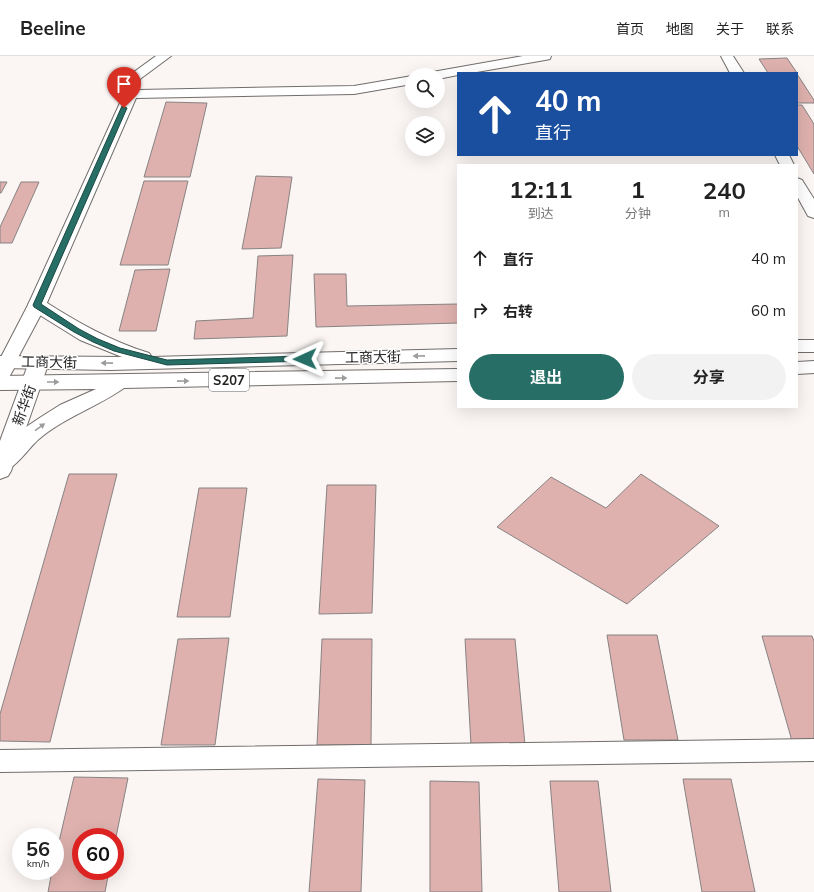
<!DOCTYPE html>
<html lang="zh">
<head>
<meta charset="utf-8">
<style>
  :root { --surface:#fff; --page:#f2f2f2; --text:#222; --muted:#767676; --line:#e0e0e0; --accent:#276f66 }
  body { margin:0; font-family:Mulish,"Noto Sans SC",sans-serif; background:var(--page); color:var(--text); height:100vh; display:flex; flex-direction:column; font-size:15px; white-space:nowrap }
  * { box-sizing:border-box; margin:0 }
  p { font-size:13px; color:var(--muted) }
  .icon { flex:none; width:22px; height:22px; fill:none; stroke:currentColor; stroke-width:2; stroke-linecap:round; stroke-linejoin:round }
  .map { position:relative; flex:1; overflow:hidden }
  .details { position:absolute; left:457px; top:108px; width:341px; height:244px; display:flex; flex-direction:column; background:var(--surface); border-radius:0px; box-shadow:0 4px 16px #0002 }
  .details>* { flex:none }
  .hud { position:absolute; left:457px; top:16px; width:341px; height:84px; border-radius:0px; box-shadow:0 4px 16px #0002; background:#1a4fa0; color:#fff; overflow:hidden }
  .buttons { position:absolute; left:405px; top:12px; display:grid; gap:8px }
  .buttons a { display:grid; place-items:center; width:40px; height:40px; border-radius:50%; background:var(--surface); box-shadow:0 4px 16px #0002; font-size:20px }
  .speed { position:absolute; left:12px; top:772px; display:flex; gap:8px; font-size:20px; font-weight:700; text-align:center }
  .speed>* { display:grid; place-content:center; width:52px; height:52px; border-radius:50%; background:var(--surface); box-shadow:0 4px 16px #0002; line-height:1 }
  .speed small { font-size:10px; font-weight:400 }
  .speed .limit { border:6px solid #d22; background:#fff; color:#111 }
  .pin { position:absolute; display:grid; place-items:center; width:34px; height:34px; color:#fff; margin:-41px -17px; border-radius:50% 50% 50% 0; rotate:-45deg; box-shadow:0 0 4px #0007 }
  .pin .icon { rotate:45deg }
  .me { position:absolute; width:44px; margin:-22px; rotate:269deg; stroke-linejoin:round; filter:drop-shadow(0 0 3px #0008) }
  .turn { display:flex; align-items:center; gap:14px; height:84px; padding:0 12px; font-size:18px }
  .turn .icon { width:52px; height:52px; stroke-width:2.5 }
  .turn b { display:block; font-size:28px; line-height:34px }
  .eta { display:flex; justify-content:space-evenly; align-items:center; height:68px; text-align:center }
  .eta b { font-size:24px; font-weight:700; line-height:28px }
  .action { display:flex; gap:8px; margin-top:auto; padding:8px 12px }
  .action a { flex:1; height:46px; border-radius:24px; background:var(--accent); color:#fff; font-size:16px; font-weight:700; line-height:46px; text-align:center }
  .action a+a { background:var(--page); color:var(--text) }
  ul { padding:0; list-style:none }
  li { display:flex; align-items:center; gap:12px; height:52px; padding:0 12px }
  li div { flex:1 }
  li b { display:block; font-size:15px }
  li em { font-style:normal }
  header { display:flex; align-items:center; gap:24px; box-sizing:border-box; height:56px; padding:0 20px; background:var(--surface); border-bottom:1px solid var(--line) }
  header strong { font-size:19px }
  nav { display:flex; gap:22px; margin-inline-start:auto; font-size:14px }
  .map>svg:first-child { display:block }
  .building { fill:#deb1ae; stroke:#878383 }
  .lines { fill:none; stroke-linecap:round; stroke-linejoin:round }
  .minor-casing { stroke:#716d6b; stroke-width:2 }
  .tertiary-casing { stroke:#716d6b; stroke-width:2 }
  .primary-casing { stroke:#716d6b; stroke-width:2 }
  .minor { fill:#fff; fill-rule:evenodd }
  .tertiary { fill:#fff; fill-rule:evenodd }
  .primary { fill:#fff; fill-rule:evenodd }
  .oneway { fill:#9c9c9b }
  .route { fill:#276f66; stroke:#194842 }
  .labels { text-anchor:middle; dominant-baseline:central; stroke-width:3; stroke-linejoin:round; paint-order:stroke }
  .shield { fill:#fff; stroke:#656464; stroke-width:1 }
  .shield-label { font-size:13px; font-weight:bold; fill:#232221 }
  .street-label { font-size:14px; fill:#232221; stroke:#fff }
</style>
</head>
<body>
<header>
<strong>Beeline</strong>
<nav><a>首页</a><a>地图</a><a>关于</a><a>联系</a></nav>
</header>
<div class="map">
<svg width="814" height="836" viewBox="0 0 814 836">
  <rect width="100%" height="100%" fill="#fbf6f4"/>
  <g class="building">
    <polygon points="787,2 797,17 768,17 759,3"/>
    <polygon points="797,18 814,44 814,47 797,47"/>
    <polygon points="166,46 207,47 190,121 144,121"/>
    <polygon points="797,49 802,49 814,68 814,118 797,90"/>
    <polygon points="256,120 292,121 281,192 242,193"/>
    <polygon points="144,125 188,125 168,209 120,209"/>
    <polygon points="0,126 7,126 1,137 0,137"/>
    <polygon points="21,126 39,126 12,187 0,187 0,171"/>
    <polygon points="293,199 287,280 194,283 196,265 253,262 258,200"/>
    <polygon points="170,213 156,275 119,275 135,214"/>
    <polygon points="314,218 346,218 347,250 458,248 458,267 316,271"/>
    <polygon points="69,418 117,418 50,686 0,685 0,658"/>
    <polygon points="641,418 719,470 627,548 497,471 551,421 606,452"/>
    <polygon points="327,429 376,429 372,557 319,558"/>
    <polygon points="199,432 247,432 230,561 177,561"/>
    <polygon points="607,579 657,579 678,684 624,684"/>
    <polygon points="762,580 812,580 814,585 814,685 792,685"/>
    <polygon points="229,582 215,689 161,689 178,583"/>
    <polygon points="322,583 372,583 371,689 317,689"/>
    <polygon points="465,583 515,583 525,689 471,689"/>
    <polygon points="74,721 128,722 115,786 115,781 81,781 81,815 109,815 105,836 48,836 52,815 55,815 55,803"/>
    <polygon points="318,723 365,724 361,836 309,836"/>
    <polygon points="683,723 731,723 755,836 702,836"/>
    <polygon points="430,725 479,726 482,836 430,836"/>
    <polygon points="550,725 598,725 611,836 559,836"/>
  </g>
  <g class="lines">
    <defs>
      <g id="minor">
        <polygon points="156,0 171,0 140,23 138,34 354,30 412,20 412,28 354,38 136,42 46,249 14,309 8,311 2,309 0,303 28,249 124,38 127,21"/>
        <polygon points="523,0 551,0 550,3 545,4 471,17 458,17 458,19 438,23 438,19 431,19 433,16 438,15"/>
        <polygon points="721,0 733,0 744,17 730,17"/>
        <polygon points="775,99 789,99 794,109 780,109"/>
        <polygon points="797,122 802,124 814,143 814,162 808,160 797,140"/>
        <polygon points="814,683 814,705 0,716 0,694"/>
      </g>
      <g id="tertiary">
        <polygon points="8,299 15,301 18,305 7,325 0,326 0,302"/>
        <polygon points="39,300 46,302 49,306 11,415 8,420 0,423 0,385 29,306 32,302"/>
      </g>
      <g id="primary">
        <path d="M37,243L44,245C77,266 110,285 149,297L152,301L458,293V305L110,314L0,312V300L122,301L80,284L30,253L28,249L30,245Z"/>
        <rect x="797" y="284" width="17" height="12"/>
        <polygon points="814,305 814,317 797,318 797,306"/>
        <path d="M458,313V325L124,332C97,351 65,361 39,383C29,391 14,416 0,415V397L23,373L41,361L60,349L96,333L0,334V320Z"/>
      </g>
    </defs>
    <use href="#minor" class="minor-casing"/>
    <use href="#tertiary" class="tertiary-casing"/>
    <use href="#primary" class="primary-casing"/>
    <use href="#minor" class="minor"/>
    <use href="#tertiary" class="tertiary"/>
    <use href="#primary" class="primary"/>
  </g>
  <defs><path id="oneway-solid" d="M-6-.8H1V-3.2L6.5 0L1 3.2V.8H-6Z"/></defs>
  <g class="oneway">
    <use href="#oneway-solid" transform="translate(419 300) rotate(179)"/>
    <use href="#oneway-solid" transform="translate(107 307) rotate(-179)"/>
    <use href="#oneway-solid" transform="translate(341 322) rotate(-1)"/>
    <use href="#oneway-solid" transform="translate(183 325) rotate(-1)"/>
    <use href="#oneway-solid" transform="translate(53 326)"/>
    <use href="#oneway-solid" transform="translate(40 371) rotate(-36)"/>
  </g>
  <polygon class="route" points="122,50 127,52 41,248 79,273 98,283 120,292 167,304 305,300 308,301 309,303 308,305 167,309 114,295 93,286 74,276 34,251 33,249"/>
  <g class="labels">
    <rect class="shield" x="209" y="313" width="40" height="22" rx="3"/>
    <g class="shield-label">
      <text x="229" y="324">S207</text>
    </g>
    <g class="street-label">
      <text transform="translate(373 301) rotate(-1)">工商大街</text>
      <text transform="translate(49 306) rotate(1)">工商大街</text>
      <text transform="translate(24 349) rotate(-70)">新华街</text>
    </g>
  </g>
</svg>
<div class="buttons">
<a><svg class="icon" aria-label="search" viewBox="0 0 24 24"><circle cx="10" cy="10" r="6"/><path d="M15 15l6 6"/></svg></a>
<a><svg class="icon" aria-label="layers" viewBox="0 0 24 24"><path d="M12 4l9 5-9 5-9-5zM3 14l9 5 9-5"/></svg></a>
</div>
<div class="speed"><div>56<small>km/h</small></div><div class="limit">60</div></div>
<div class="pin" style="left:124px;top:52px;background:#d93025"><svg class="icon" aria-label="arrive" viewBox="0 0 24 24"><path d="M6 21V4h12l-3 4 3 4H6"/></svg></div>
<svg class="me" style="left:305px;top:303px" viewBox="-20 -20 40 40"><path d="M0-17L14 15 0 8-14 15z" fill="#276f66" stroke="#fff" stroke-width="4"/></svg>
<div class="hud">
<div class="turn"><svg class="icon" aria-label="ahead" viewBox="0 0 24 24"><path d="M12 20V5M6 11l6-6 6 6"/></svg><div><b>40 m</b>直行</div></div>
</div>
<section class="details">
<div class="eta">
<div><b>12:11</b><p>到达</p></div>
<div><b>1</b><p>分钟</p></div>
<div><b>240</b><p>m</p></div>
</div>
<ul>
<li><svg class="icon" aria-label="ahead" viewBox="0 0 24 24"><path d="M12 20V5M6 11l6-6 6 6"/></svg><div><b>直行</b></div><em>40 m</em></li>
<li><svg class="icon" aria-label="right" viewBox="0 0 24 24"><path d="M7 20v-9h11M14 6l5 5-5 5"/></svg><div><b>右转</b></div><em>60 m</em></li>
</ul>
<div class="action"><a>退出</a><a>分享</a></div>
</section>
</div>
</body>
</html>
